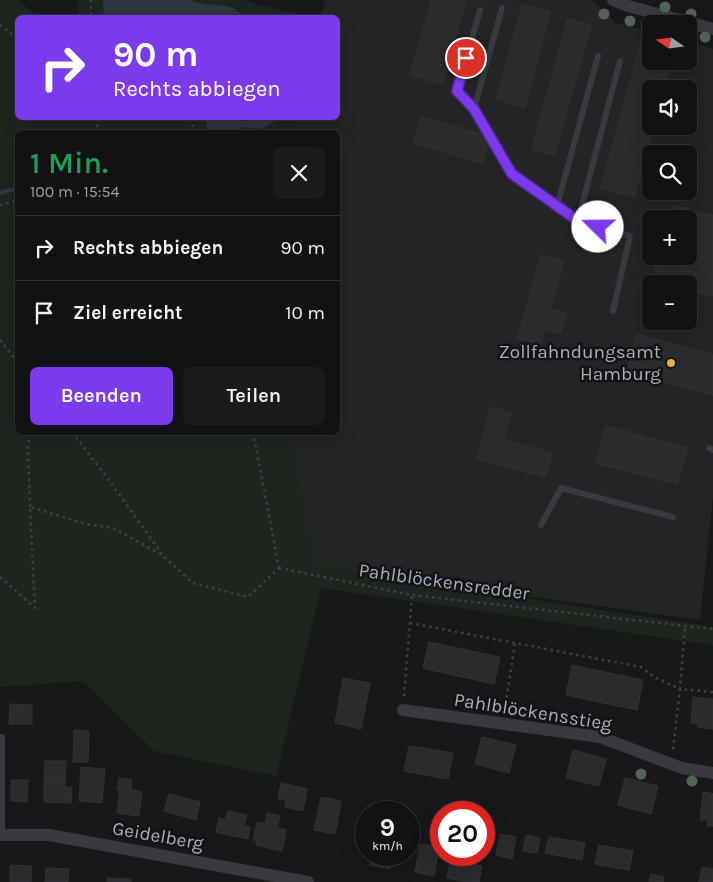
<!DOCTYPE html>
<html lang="de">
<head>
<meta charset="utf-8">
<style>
  :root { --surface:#121214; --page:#1b1b1d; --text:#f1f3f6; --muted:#9c9ea0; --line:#313234; --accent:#7c3aed }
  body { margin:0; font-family:Karla,sans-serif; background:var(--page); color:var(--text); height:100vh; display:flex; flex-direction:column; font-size:19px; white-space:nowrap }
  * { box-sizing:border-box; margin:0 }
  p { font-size:16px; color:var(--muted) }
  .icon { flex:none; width:28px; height:28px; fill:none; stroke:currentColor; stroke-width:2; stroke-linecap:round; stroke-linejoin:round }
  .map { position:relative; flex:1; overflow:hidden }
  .details { position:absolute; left:15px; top:130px; width:325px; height:305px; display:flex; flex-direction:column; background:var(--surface); border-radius:8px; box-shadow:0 5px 20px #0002,0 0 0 1px var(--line) }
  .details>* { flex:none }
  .banner { position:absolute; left:15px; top:15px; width:325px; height:105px; border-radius:8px; box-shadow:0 5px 20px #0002,0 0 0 1px var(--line); background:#7c3aed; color:#fff; overflow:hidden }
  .needle { width:32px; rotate:284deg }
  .buttons { position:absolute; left:642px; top:15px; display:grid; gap:10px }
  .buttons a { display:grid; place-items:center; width:55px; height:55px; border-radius:8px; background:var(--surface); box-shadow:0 5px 20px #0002,0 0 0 1px var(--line); font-size:25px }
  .speed { position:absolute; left:355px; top:801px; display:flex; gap:10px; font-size:25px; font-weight:700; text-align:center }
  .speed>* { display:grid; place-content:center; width:65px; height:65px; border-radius:50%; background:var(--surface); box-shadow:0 5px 20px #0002,0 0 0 1px var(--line); line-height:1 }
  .speed small { font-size:12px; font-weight:400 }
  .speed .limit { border:8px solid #d22; background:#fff; color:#111 }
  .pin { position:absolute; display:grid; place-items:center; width:42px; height:42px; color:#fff; margin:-21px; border:2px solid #fff; border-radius:50%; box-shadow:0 1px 5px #0007 }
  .me { position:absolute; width:55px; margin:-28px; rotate:292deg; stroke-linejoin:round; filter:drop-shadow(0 0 4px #0008) }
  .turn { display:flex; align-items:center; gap:18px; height:105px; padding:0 15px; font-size:22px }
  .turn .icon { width:65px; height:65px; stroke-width:2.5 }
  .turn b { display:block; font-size:35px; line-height:42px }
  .round { display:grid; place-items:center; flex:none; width:52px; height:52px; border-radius:8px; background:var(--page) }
  .summary { display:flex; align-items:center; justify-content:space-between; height:85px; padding:0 15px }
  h1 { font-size:30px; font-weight:600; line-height:38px; color:#1e9e55 }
  .button { display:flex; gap:10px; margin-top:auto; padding:10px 15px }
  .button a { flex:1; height:58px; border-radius:8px; background:var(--accent); color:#fff; font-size:20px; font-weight:600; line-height:58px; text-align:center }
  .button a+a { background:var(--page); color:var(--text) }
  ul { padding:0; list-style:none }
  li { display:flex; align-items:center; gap:15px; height:65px; padding:0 15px; border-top:1px solid var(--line) }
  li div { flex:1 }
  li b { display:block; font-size:19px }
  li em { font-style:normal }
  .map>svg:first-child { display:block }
  .built { fill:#242427; fill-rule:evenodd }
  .green { fill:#1e251f }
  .water { fill:#2f373e }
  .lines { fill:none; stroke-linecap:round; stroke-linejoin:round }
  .stream { stroke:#2f373e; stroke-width:4.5 }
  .building { fill:#2b2b2e; stroke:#323236 }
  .path { stroke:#3f4146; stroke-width:2.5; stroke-dasharray:2.5 4; stroke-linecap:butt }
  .lane { stroke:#393a3f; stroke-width:6 }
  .street { stroke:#393a3f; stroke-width:12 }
  .tree { fill:#536455 }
  .route-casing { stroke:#51269a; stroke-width:12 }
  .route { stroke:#7c3aed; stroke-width:9 }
  .poi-dot { fill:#e9b341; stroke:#131315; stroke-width:2 }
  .labels { text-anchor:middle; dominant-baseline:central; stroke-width:5; stroke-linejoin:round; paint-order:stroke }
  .poi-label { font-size:19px; fill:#abafb9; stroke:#131315; text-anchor:end }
  .street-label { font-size:19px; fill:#abafb9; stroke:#131315 }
</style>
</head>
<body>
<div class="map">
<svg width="713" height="882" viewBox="0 0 713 882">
  <rect width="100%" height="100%" fill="#18181a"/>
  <path class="built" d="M325,0H591L594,1L615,23L651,32V61H689V42L713,49V497L700,620L314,566L289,433L338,432V132H291L295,118H338V18L320,17ZM651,89H689V126H651ZM651,154H689V191H651ZM651,219H689V256H651ZM651,284H689V321H651Z"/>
  <g class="green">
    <polygon points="0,0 17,0 40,17 18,18 18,118 295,118 291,132 18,132 18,432 289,433 314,566 713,627 713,645 321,588 276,776 154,751 83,681 0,687"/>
    <polygon points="78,0 242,0 307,17 79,17"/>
  </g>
  <g class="water">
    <path d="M103,0H189C203,6 215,3 229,7C236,8 240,15 247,17H104Z"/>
    <polygon points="205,118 276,118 273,122 261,129 244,127 233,132 209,132 207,126"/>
  </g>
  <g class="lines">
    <polyline class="stream" points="0,193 18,188"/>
  </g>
  <g class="building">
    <polygon points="432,0 466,0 442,84 410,75"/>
    <polygon points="522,5 550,12 525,107 497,99"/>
    <polygon points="568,19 591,25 554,155 532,149"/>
    <polygon points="642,39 651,41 651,61 671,61 663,89 651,89 651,126 653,126 634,197 601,188"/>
    <polygon points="421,117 489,136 482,163 414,143"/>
    <polygon points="673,205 713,216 713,296 689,290 689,284 666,284 652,280 659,256 689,256 689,219 669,219"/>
    <polygon points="541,255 564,261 550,309 566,313 560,333 545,329 541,344 518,338"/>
    <polygon points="637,334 713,355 713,395 627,371"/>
    <polygon points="491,407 511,413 503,440 552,453 545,477 477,459"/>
    <polygon points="606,426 687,448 677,484 596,463"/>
    <polygon points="429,642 500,657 494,684 423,668"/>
    <polygon points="572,665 643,680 637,710 566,695"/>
    <polygon points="343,678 370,683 361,729 335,723"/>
    <polygon points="693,697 713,699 713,729 698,727 698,724 691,723"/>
    <polygon points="10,704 32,705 32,724 9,724"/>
    <polygon points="74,730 89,731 88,762 73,762"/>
    <polygon points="482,737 516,745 509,773 475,764"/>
    <polygon points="409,746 453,753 448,779 404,771"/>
    <polygon points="573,750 606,759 599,786 566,778"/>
    <polygon points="45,761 66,761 65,782 44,781"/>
    <polygon points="81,767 105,769 102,803 79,801"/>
    <polygon points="119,778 132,780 131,790 142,792 139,816 117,813 120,790 117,790"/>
    <polygon points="625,778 658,786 651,814 618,805"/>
    <polygon points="11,780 28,780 27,802 11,801"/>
    <polygon points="44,781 65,782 65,787 72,787 71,803 44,802"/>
    <polygon points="281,783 307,789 303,811 285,807 286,800 278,799"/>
    <polygon points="703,792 713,794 713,826 707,826 708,820 700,820"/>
    <polygon points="169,794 200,802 196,820 164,811"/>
    <polygon points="321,797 341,801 335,834 314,830"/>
    <polygon points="228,811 247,815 244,826 250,827 248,839 216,832 219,818 225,820"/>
    <polygon points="267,813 280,816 277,828 286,830 282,851 256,845 257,841 253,840 257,822 265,824"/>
    <polygon points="500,834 516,837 512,859 496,855"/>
    <polygon points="526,835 540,838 537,853 523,851"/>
    <polygon points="549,837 585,843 582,860 545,853"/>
    <polygon points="420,844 439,847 434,876 415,872"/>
    <polygon points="599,845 633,851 629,870 595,864"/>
    <polygon points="372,855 393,855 390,869 370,865"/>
    <polygon points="451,855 472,855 471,864 482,866 479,882 469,882 447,878"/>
    <polygon points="10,865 31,866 31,882 10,882"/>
    <polygon points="702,867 713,869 713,882 699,882"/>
    <polygon points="46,868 69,869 68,882 45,882"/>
    <polygon points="651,874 664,877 663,882 649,882"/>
    <polygon points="107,878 131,879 131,882 107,882"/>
  </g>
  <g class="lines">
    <g class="path">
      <polyline points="91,0 91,18"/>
      <polyline points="0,25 18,39"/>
      <polyline points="96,118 98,132"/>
      <polyline points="191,118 194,132"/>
      <polyline points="0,205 18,200"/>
      <polyline points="0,340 18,363"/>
      <polyline points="72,432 105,475 162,554"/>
      <polyline points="253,432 279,568"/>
      <polyline points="30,507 28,448 30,432"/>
      <polyline points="279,568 412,595 713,629"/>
      <polyline points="0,577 35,608 30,507 86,524 113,528 162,555 193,583 248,597 279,568"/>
      <polyline points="410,623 641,667 654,677 680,689 685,626"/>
      <polyline points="404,696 412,595"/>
      <polyline points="509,710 506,701 515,643"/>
      <polyline points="673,749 680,689 713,692"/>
    </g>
    <g class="lane">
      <polyline points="502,8 474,109 512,174 581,223 630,236 613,311"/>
      <polyline points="474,109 457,91 480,10"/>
      <polyline points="557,206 598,56"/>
      <polyline points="578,220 620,61"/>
      <polyline points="709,448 713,450"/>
      <polyline points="541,525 561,488 673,517"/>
      <polyline points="2,737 2,835"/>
    </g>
    <g class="street">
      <polyline points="613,0 628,6 713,29"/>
      <polyline points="403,710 600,737 682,768 713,773"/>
      <polyline points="0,835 49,835 308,882"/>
    </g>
  </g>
  <g class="tree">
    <circle cx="665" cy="7" r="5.5"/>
    <circle cx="604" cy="14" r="5.5"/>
    <circle cx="691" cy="14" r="5.5"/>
    <circle cx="630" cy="21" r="5.5"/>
    <circle cx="705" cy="37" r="5.5"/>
    <circle cx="641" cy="774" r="5.5"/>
    <circle cx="692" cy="781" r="5.5"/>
  </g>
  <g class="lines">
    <defs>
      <polyline id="route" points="466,58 457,91 474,109 512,174 581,223 598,227"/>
    </defs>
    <use href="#route" class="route-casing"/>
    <use href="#route" class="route"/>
  </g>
  <circle class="poi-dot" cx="671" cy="363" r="5"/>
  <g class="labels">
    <g class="poi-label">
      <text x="661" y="352">Zollfahndungsamt<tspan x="661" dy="22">Hamburg</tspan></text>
    </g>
    <g class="street-label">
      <text transform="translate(444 582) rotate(8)">Pahlblöckensredder</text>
      <text transform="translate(533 712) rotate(9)">Pahlblöckensstieg</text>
      <text transform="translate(158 836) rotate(10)">Geidelberg</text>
    </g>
  </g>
</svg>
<div class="buttons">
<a><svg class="needle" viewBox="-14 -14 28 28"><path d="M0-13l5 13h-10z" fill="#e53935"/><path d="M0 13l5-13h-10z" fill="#9c9ea0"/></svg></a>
<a><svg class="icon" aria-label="sound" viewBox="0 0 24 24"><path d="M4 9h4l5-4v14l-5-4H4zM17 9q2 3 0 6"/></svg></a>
<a><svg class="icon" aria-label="search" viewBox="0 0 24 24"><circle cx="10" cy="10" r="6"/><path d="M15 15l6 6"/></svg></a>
<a>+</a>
<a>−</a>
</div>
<div class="speed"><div>9<small>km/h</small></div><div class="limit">20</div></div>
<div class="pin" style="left:466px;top:58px;background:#d93025"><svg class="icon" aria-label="arrive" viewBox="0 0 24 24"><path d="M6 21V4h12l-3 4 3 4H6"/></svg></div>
<svg class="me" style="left:598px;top:227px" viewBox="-20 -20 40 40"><circle r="19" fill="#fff"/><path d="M0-13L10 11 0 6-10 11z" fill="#7c3aed"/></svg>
<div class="banner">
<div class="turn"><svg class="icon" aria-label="right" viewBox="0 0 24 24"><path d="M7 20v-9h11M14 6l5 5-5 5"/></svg><div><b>90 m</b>Rechts abbiegen</div></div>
</div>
<section class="details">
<div class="summary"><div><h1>1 Min.</h1><p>100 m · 15:54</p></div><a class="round"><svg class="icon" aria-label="close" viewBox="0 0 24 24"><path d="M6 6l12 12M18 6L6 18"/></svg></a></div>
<ul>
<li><svg class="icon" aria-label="right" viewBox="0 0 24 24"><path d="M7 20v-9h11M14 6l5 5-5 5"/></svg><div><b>Rechts abbiegen</b></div><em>90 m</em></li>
<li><svg class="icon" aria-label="arrive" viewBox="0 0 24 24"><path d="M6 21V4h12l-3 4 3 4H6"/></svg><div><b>Ziel erreicht</b></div><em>10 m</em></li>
</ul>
<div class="button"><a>Beenden</a><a>Teilen</a></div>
</section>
</div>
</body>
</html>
